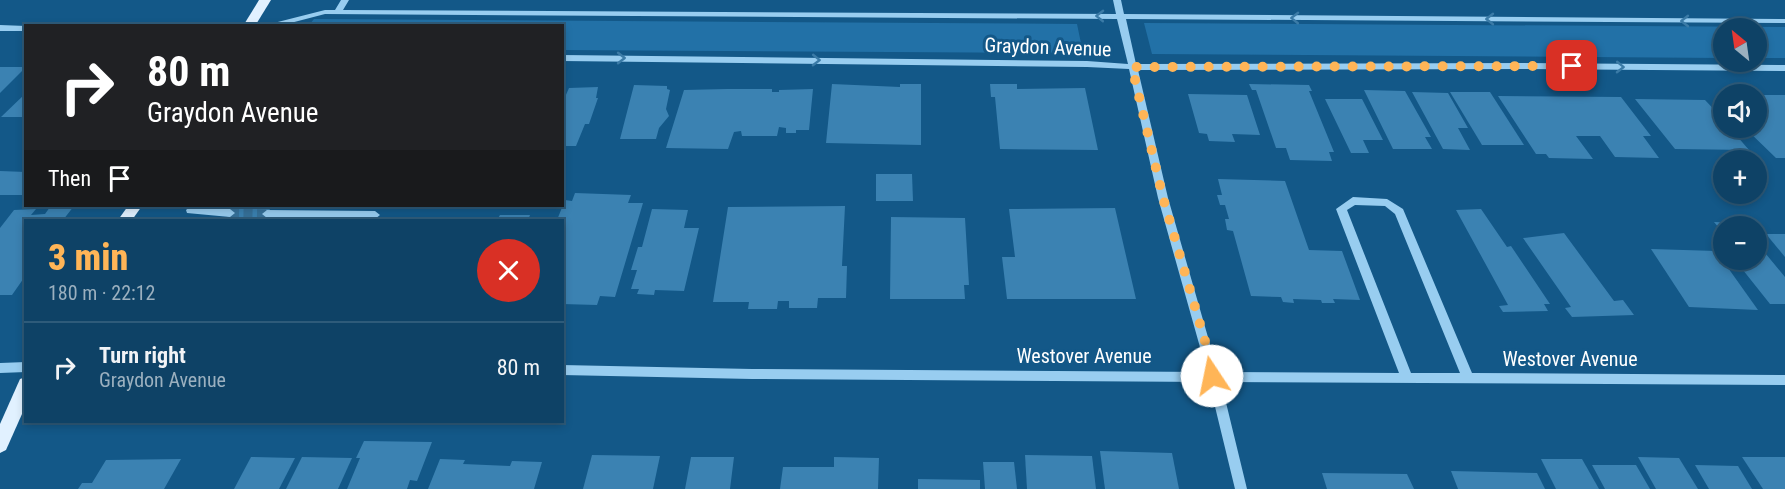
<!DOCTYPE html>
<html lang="en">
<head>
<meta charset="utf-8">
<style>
  :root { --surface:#0e4266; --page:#17496c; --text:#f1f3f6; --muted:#9bb0bf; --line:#2e5b7a; --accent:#ffb557 }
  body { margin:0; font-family:"Roboto Condensed",sans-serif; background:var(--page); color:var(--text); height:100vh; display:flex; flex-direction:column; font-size:22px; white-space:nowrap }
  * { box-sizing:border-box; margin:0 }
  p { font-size:20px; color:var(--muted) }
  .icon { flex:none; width:33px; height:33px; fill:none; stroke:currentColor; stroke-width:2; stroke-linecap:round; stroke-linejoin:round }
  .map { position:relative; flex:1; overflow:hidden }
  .panel { position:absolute; left:24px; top:219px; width:540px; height:204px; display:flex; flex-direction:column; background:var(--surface); border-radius:0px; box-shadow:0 3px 9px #0003,0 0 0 2px var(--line) }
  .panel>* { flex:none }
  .hud { position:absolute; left:24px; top:24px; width:540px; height:183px; border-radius:0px; box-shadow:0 3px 9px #0003,0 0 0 2px var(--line); background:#202124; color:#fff; overflow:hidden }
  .needle { width:39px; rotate:331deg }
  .buttons { position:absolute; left:1713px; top:18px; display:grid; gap:12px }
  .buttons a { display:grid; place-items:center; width:54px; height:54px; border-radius:50%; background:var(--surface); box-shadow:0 3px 9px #0003,0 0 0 2px var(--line); font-size:30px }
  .pin { position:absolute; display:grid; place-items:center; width:51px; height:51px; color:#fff; margin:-26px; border-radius:12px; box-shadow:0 3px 9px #0006 }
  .me { position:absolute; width:66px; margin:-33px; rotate:349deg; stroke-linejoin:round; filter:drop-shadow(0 0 4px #0008) }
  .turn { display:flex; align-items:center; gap:21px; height:126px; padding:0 24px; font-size:27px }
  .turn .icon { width:78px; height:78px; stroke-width:2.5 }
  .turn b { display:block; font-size:42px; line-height:51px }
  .then { display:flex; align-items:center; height:57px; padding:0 24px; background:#0003; gap:12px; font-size:22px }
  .round { display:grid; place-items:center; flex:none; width:63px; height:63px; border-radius:32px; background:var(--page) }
  .overview { display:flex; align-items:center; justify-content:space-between; height:102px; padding:0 24px }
  h1 { font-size:36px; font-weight:800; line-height:45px; color:var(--accent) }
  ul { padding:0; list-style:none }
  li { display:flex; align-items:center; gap:18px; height:90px; padding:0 24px; border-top:2px solid var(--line) }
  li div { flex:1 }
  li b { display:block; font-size:22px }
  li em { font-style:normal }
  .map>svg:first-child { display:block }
  .green { fill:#2271a7 }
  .building { fill:#3b82b2 }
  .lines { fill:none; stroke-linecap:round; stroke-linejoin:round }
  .minor-tunnel { stroke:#36719a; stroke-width:9; stroke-dasharray:9 4.5; stroke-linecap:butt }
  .minor { fill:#98cdf0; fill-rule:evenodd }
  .major { fill:#e1f1ff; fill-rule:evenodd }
  .oneway { stroke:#3b7ba7 }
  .route { stroke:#ffb557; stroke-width:10; stroke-dasharray:0 18 }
  .labels { text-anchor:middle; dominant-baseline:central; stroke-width:6; stroke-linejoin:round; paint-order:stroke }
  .street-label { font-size:20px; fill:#fff; stroke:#135888 }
</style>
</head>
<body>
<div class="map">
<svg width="1785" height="489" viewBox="0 0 1785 489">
  <rect width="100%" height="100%" fill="#135888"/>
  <g class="green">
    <polygon points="314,19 1077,24 1083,53 563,50 562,26 309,25"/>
    <polygon points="1144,23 1785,27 1785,58 1757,58 1756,28 1724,28 1723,58 1152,54"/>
  </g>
  <g class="building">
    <polygon points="0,67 26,67 0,93"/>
    <polygon points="832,84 900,87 900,84 921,84 921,145 826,143"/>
    <polygon points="990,84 1017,84 1017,89 1085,88 1098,150 1000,149 995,97 991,97"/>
    <polygon points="1249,84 1309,85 1312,91 1309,91 1334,152 1329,152 1332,161 1290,160 1286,148 1276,148 1256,90 1252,90"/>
    <polygon points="634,85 667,86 667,89 670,90 666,109 669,116 659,128 656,139 620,139"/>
    <polygon points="598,87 596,98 598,98 589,124 585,124 576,146 562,146 562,97 565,97 569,88"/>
    <polygon points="727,89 772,89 772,92 779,92 779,90 813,89 809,130 796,130 796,133 786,133 786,128 779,127 777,136 742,136 741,131 734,132 728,149 666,148 684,90"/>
    <polygon points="1364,90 1405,91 1431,137 1425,137 1432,149 1393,149"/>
    <polygon points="1412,92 1448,93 1468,128 1458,128 1470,150 1443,149"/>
    <polygon points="1450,92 1490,92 1524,145 1482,145"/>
    <polygon points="26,93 26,117 1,117"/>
    <polygon points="1188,94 1247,95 1260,135 1232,134 1235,142 1209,141 1207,134 1199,133"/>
    <polygon points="1756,95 1785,95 1785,158 1776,158 1745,128 1756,128"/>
    <polygon points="1498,96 1621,97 1651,136 1643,136 1659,158 1615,157 1600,136 1576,136 1593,159 1549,158 1546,154 1536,154"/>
    <polygon points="1325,99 1362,99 1383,140 1363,140 1369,153 1351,153"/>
    <polygon points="1635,99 1705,100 1724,120 1724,128 1730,128 1749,150 1675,149"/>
    <polygon points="0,171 26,172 26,195 0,195"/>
    <polygon points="876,174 912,174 913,201 876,201"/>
    <polygon points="1218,179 1285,181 1309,250 1342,251 1360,300 1333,299 1335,303 1322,303 1321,300 1293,299 1294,303 1283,302 1281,297 1251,296 1233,231 1227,230 1225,219 1229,219 1225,205 1220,205 1217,195 1222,195"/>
    <polygon points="575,193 631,195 628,203 643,203 615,297 600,296 597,305 562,304 562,220 557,220 565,200 572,201"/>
    <polygon points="74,206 63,220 26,220 26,275 12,295 0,295 0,228 14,210 36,209 31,215 45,214 50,207"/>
    <polygon points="235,206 272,206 263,220 225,220"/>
    <polygon points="845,206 842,266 847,266 846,298 818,298 817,308 789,308 789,301 778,301 777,309 748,309 749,302 713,302 728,207"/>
    <polygon points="1115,208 1136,299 1007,299 1002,257 1015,257 1009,209"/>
    <polygon points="652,209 688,210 684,228 699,228 684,291 655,290 654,295 637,294 639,289 631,289 637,270 631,270 638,247 642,247"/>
    <polygon points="1481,209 1507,247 1511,246 1550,304 1544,304 1548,311 1503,312 1499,306 1508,305 1456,210"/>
    <polygon points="500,215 530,215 528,220 497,220"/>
    <polygon points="891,217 965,218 969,285 964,285 965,299 890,299"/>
    <polygon points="1714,222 1741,223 1744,226 1724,226 1724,234"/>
    <polygon points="1564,233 1614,301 1623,300 1634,315 1572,317 1565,308 1571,307 1523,238"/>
    <polygon points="1766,234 1785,234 1785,257"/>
    <polygon points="1756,242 1785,277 1785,304 1770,304 1735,260 1756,260"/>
    <polygon points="1651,249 1716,251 1758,310 1689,307"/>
    <polygon points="364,441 432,442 417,481 410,480 407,489 347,489 360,458 356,458"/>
    <polygon points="1100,451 1172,453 1179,489 1105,489"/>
    <polygon points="592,455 660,456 653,489 583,489"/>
    <polygon points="1025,455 1092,456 1096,489 1027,489"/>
    <polygon points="251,457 295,458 279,489 234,489"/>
    <polygon points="302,457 352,458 338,489 286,489"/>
    <polygon points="691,457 734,457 730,489 685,489"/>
    <polygon points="834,457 879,458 878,489 780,489 783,467 834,467"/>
    <polygon points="1638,457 1679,458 1698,489 1656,489"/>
    <polygon points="1742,457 1785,457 1785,489 1763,489"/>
    <polygon points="181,459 164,489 78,489 82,483 92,483 106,460"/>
    <polygon points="440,459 465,460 463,464 510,466 512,461 542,462 534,489 428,489"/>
    <polygon points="1541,459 1582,459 1599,489 1556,489"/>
    <polygon points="983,462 1014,462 1017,489 985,489"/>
    <polygon points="1592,465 1636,465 1650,489 1605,489"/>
    <polygon points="1695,465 1738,466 1752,489 1709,489"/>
    <polygon points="1451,471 1537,473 1545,489 1458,489"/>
    <polygon points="1322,473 1407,474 1414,489 1327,489"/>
    <polygon points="918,479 980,480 980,489 918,489"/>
  </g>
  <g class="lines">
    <polyline class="minor-tunnel" points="230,213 267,214"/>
    <g class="minor">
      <path d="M341,0H349L343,10L1116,14L1113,0H1121L1124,14L1785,19V23L1126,19L1136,64L1524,63L1785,65V71L1524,69L1138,70L1168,198L1218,372L1399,373L1336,209L1353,197L1387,199L1403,209L1472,373L1785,375V385L1221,382L1247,489H1235L1209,382L752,379L562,375V365L752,369L1207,372L1158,198L1129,69L1087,67L562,61V55L1087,61L1128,64L1117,19L325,14L279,26H262L325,10H335ZM1355,205L1385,206L1395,214L1460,373H1411L1347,210Z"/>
      <polygon points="0,25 26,26 26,31 0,31"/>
      <polygon points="191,206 230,209 235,213 230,217 187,213 186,210"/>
      <polygon points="267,210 375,211 380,215 375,219 267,218 262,214"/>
      <polygon points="26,362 26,372 0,373 0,363"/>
    </g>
    <g class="major">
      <polygon points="259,0 271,0 255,26 243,26"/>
      <polygon points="128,206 142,206 132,220 118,220"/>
      <polygon points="26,377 26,405 6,450 0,453 0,424 20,379"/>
    </g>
  </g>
  <defs><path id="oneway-chevron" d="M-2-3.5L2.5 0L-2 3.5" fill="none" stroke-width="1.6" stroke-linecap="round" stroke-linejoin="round" transform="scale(1.5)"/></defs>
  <g class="oneway">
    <use href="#oneway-chevron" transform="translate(1100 16) rotate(-179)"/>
    <use href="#oneway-chevron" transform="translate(1295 18) rotate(-179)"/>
    <use href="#oneway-chevron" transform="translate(1490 19) rotate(-180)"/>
    <use href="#oneway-chevron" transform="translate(1685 21) rotate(-180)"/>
    <use href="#oneway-chevron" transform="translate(621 58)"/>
    <use href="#oneway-chevron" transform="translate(816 60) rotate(1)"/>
    <use href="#oneway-chevron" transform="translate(1620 67) rotate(1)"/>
  </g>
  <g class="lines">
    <polyline class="route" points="1212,376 1205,341 1163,198 1132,67 1572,66"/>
  </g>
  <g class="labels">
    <g class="street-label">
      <text transform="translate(1048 47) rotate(2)">Graydon Avenue</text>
      <text x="1084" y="356">Westover Avenue</text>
      <text x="1570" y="359">Westover Avenue</text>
    </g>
  </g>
</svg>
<div class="buttons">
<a><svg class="needle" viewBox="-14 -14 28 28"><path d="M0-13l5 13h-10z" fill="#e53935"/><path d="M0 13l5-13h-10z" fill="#9bb0bf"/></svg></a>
<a><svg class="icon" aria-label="sound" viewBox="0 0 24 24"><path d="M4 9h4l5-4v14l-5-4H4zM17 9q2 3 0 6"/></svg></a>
<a>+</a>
<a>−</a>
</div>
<div class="pin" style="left:1572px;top:66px;background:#d93025"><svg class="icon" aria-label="arrive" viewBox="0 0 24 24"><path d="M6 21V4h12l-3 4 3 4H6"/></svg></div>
<svg class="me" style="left:1212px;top:376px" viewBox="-20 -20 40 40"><circle r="19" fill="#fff"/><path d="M0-13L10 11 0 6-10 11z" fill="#ffb557"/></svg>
<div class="hud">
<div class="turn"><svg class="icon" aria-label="right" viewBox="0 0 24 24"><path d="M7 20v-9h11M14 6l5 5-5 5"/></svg><div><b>80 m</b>Graydon Avenue</div></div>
<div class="then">Then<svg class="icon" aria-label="arrive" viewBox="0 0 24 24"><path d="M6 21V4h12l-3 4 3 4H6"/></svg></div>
</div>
<section class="panel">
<div class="overview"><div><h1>3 min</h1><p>180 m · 22:12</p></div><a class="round" style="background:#d93025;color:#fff"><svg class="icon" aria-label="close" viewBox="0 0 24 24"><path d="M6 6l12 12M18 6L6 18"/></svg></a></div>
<ul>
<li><svg class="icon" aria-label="right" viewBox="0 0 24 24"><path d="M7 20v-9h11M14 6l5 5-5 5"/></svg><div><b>Turn right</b><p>Graydon Avenue</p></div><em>80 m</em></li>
</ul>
</section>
</div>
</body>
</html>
